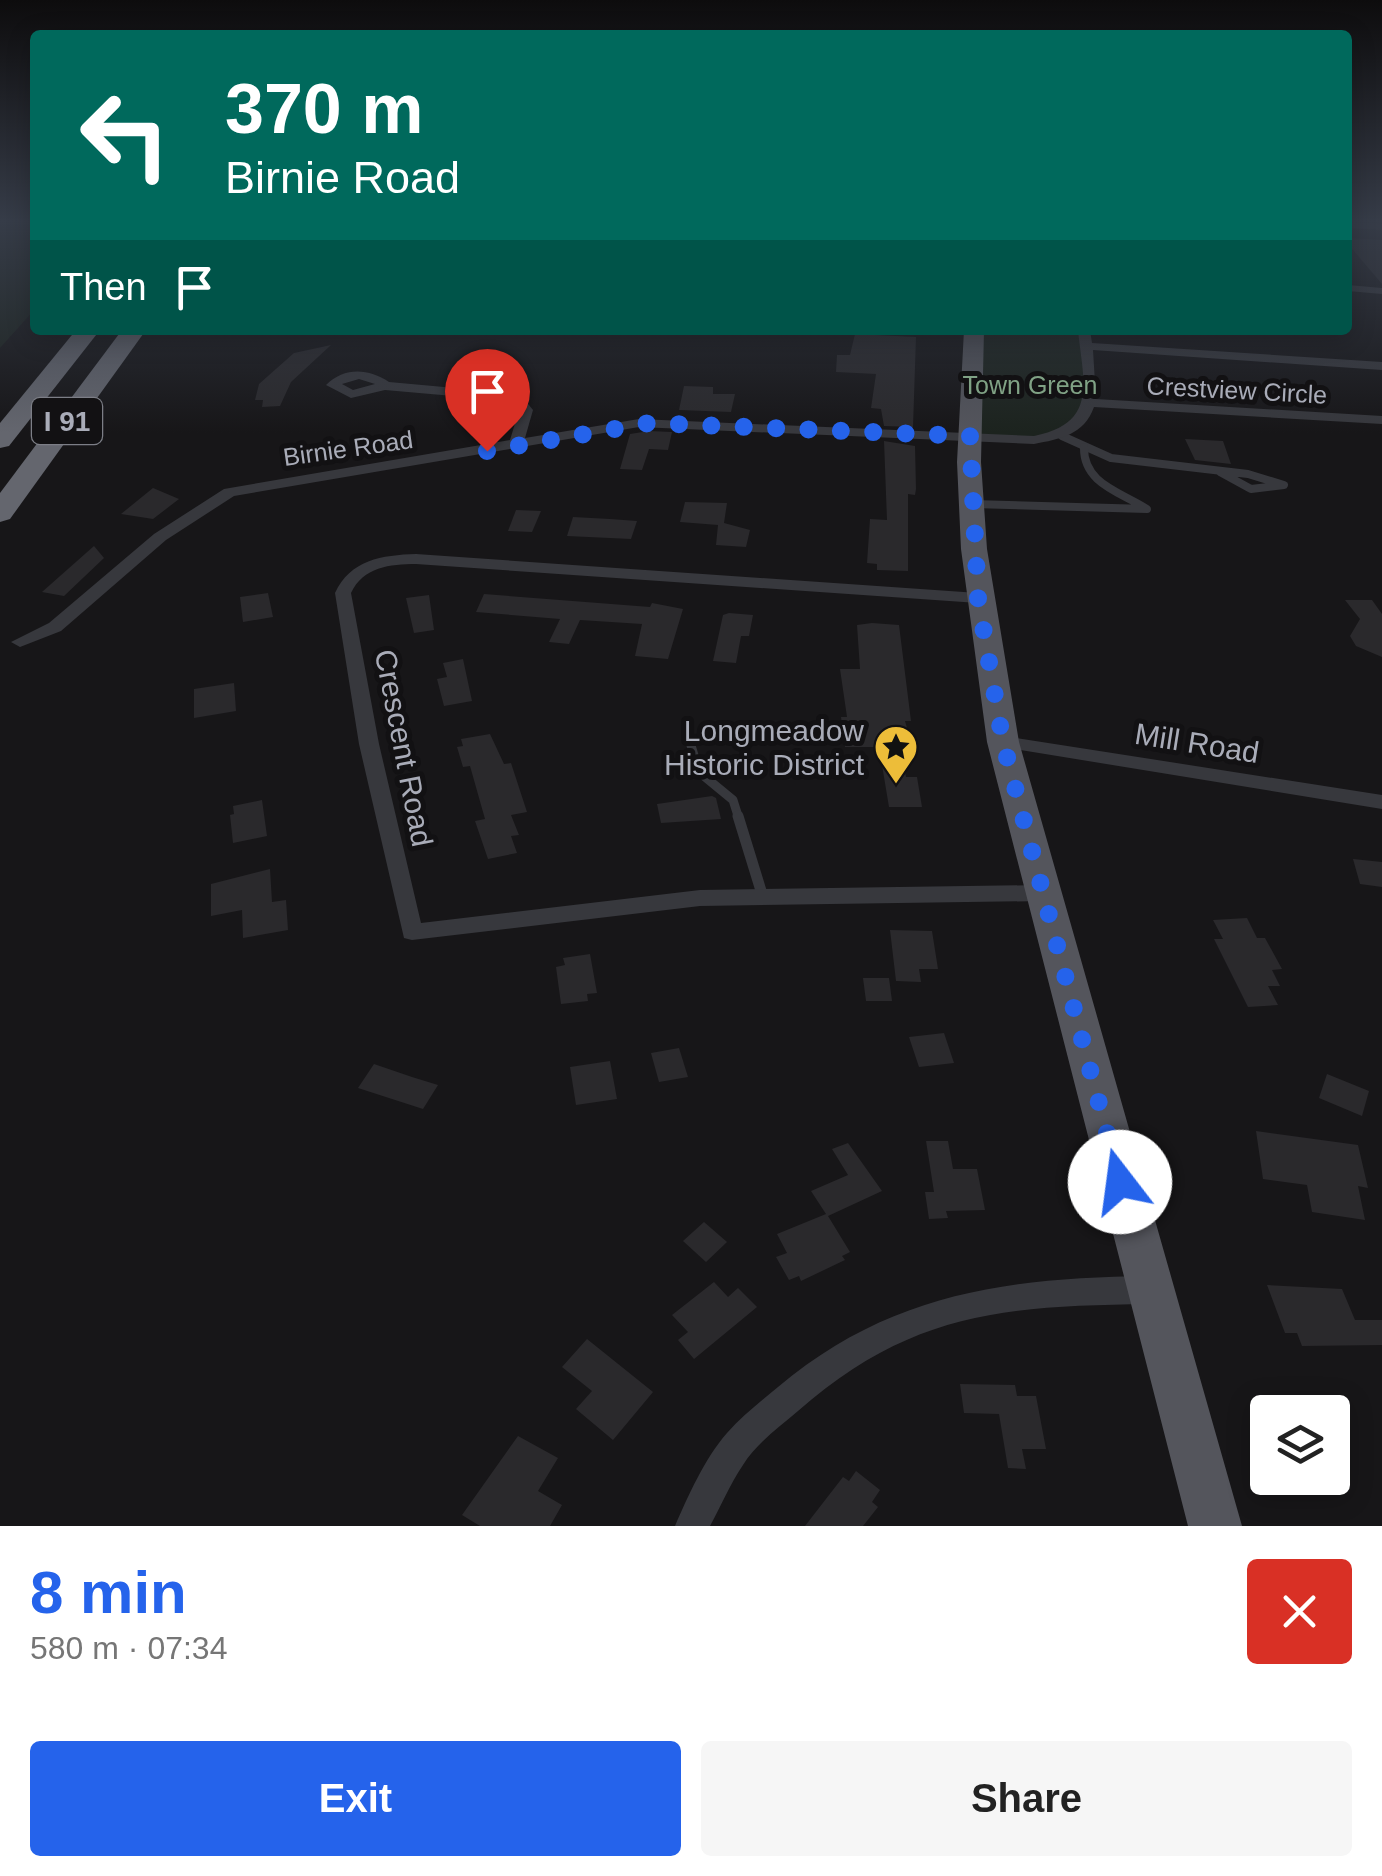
<!DOCTYPE html>
<html lang="en">
<head>
<meta charset="utf-8">
<style>
  :root { --surface:#fff; --page:#f6f6f6; --text:#222; --muted:#767676; --accent:#2563eb }
  body { margin:0; font-family:Arial,sans-serif; background:var(--page); color:var(--text); height:100vh; display:flex; flex-direction:column; font-size:38px; white-space:nowrap }
  * { box-sizing:border-box; margin:0 }
  p { font-size:32px; color:var(--muted) }
  .icon { flex:none; width:55px; height:55px; fill:none; stroke:currentColor; stroke-width:2; stroke-linecap:round; stroke-linejoin:round }
  .map { position:relative; height:1526px; overflow:hidden }
  .side { display:flex; flex-direction:column; background:var(--surface); flex:1 }
  .side>* { flex:none }
  .top-card { position:absolute; left:30px; top:30px; width:1322px; height:305px; border-radius:10px; box-shadow:0 5px 25px #0003; background:#00695c; color:#fff; overflow:hidden }
  .buttons { position:absolute; left:1250px; top:1395px; display:grid; gap:20px }
  .buttons a { display:grid; place-items:center; width:100px; height:100px; border-radius:10px; background:var(--surface); box-shadow:0 5px 25px #0003; font-size:50px }
  .pin { position:absolute; display:grid; place-items:center; width:85px; height:85px; color:#fff; margin:-102px -42px; border-radius:50% 50% 50% 0; rotate:-45deg; box-shadow:0 0 10px #0007 }
  .pin .icon { rotate:45deg }
  .me { position:absolute; width:110px; margin:-55px; rotate:345deg; stroke-linejoin:round; filter:drop-shadow(0 0 8px #0008) }
  .turn { display:flex; align-items:center; gap:35px; height:210px; padding:0 30px; font-size:45px }
  .turn .icon { width:130px; height:130px; stroke-width:2.5 }
  .turn b { display:block; font-size:70px; line-height:85px }
  .then { display:flex; align-items:center; height:95px; padding:0 30px; background:#0003; gap:20px; font-size:38px }
  .round { display:grid; place-items:center; flex:none; width:105px; height:105px; border-radius:10px; background:var(--page) }
  .head { display:flex; align-items:center; justify-content:space-between; height:170px; padding:0 30px }
  h1 { font-size:60px; font-weight:700; line-height:75px; color:var(--accent) }
  .button { display:flex; gap:20px; margin-top:auto; padding:20px 30px }
  .button a { flex:1; height:115px; border-radius:10px; background:var(--accent); color:#fff; font-size:40px; font-weight:700; line-height:115px; text-align:center }
  .button a+a { background:var(--page); color:var(--text) }
  .map>svg:first-child { display:block }
  .green { fill:#1c231e }
  .building { fill:#2a292c }
  .lines { fill:none; stroke-linecap:round; stroke-linejoin:round }
  .lane-far2 { stroke:#37383d; stroke-width:8 }
  .lane-far1 { stroke:#37383d; stroke-width:9 }
  .lane { stroke:#37383d; stroke-width:11 }
  .street { fill:#37383d; fill-rule:evenodd }
  .primary { fill:#54555c; fill-rule:evenodd }
  .highway { fill:#64666e; fill-rule:evenodd }
  .route { stroke:#2563eb; stroke-width:18; stroke-dasharray:0 32.4 }
  .labels { text-anchor:middle; dominant-baseline:central; stroke-width:10; stroke-linejoin:round; paint-order:stroke }
  .far-park-label { font-size:25px; fill:#80a285; stroke:#121113 }
  .far-street-label { font-size:25px; fill:#a9acb8; stroke:#121113 }
  .shield { fill:#121113; stroke:#7c7e86; stroke-width:2.5 }
  .shield-label { font-size:28px; font-weight:bold; fill:#a9acb8 }
  .poi-label { font-size:30px; fill:#a9acb8; stroke:#121113; text-anchor:end }
  .street-label { font-size:30px; fill:#a9acb8; stroke:#121113 }
</style>
</head>
<body>
<div class="map">
<svg width="1382" height="1526" viewBox="0 0 1382 1526">
  <rect width="100%" height="100%" fill="#171618"/>
  <g class="green">
    <polygon points="0,220 35,220 35,309 0,348"/>
    <polygon points="974,330 1084,330 1090,403 1054,438 970,437"/>
  </g>
  <g class="building">
    <polygon points="1348,238 1382,240 1382,284 1348,244"/>
    <polygon points="855,334 916,337 913,427 884,426 881,409 871,408 876,374 836,372 837,355 850,355"/>
    <polygon points="331,345 291,382 280,406 262,407 263,400 255,400 259,384 294,353"/>
    <polygon points="684,386 713,387 713,394 735,394 731,412 679,410"/>
    <polygon points="649,431 672,432 668,450 649,449 642,470 620,469 630,434"/>
    <polygon points="1185,439 1223,441 1231,464 1195,460"/>
    <polygon points="884,441 915,446 916,489 915,495 908,494 908,571 877,570 877,564 867,563 870,519 887,520"/>
    <polygon points="153,488 179,499 153,519 121,514"/>
    <polygon points="685,502 727,503 724,523 750,530 746,547 716,545 718,525 680,522"/>
    <polygon points="516,510 541,511 532,532 508,531"/>
    <polygon points="573,517 610,519 637,521 631,539 567,536"/>
    <polygon points="94,546 104,558 64,596 42,592"/>
    <polygon points="268,593 273,617 243,622 240,597"/>
    <polygon points="484,594 650,607 652,603 683,609 668,659 635,656 642,624 580,620 569,644 549,642 560,619 476,612"/>
    <polygon points="429,595 434,630 414,633 406,598"/>
    <polygon points="1345,600 1372,600 1382,614 1382,657 1356,646 1350,636 1360,619"/>
    <polygon points="729,613 753,615 749,636 741,636 736,663 713,661 723,615"/>
    <polygon points="872,623 899,625 911,721 905,721 907,728 897,728 906,777 917,777 922,807 889,807 879,747 845,747 841,717 847,717 840,669 860,669 857,625"/>
    <polygon points="463,659 472,701 444,706 437,679 447,677 443,663"/>
    <polygon points="234,683 236,711 194,718 194,689"/>
    <polygon points="490,734 504,764 511,763 527,812 511,815 519,835 511,836 517,853 488,859 475,821 485,819 470,766 463,767 457,747 463,746 461,739"/>
    <polygon points="712,796 716,798 721,819 661,823 657,804"/>
    <polygon points="262,800 267,836 233,843 230,815 234,814 233,806"/>
    <polygon points="1353,859 1382,862 1382,887 1360,884"/>
    <polygon points="270,869 272,902 286,900 288,930 243,938 242,910 211,916 211,884"/>
    <polygon points="1247,918 1257,938 1265,938 1282,969 1272,970 1280,986 1268,986 1278,1005 1248,1007 1214,939 1223,939 1213,920"/>
    <polygon points="890,930 932,931 938,969 919,969 921,982 896,981"/>
    <polygon points="590,954 597,993 587,994 588,1001 561,1004 556,967 565,965 563,958"/>
    <polygon points="863,978 889,978 892,1001 866,1001"/>
    <polygon points="944,1033 954,1063 919,1067 909,1037"/>
    <polygon points="679,1048 688,1077 659,1082 651,1053"/>
    <polygon points="610,1061 617,1099 576,1105 570,1067"/>
    <polygon points="374,1064 412,1077 438,1085 423,1109 358,1088"/>
    <polygon points="1327,1074 1369,1091 1362,1116 1319,1098"/>
    <polygon points="1256,1131 1358,1145 1368,1188 1358,1186 1365,1220 1312,1212 1307,1185 1263,1179"/>
    <polygon points="926,1141 948,1141 953,1169 977,1169 985,1210 946,1211 948,1218 929,1219 925,1192 934,1192"/>
    <polygon points="848,1143 882,1191 828,1216 850,1252 842,1256 845,1260 801,1281 799,1276 789,1280 776,1257 787,1253 777,1234 826,1214 811,1191 848,1175 832,1149"/>
    <polygon points="704,1222 727,1242 706,1262 683,1241"/>
    <polygon points="714,1282 728,1297 738,1288 757,1307 694,1359 678,1340 688,1332 672,1315"/>
    <polygon points="1267,1285 1342,1289 1355,1320 1382,1320 1382,1345 1302,1346 1297,1333 1285,1333"/>
    <polygon points="587,1339 653,1392 613,1440 576,1409 592,1391 562,1367"/>
    <polygon points="960,1384 1015,1385 1017,1396 1036,1396 1046,1449 1022,1449 1026,1469 1008,1468 999,1414 964,1413"/>
    <polygon points="518,1436 558,1458 538,1491 562,1505 550,1526 480,1526 462,1515"/>
    <polygon points="856,1471 880,1490 872,1502 878,1507 863,1526 805,1526 843,1477 849,1481"/>
  </g>
  <g class="lines">
    <g class="lane-far2">
      <polyline points="1062,436 1111,458 1248,474 1284,485 1251,489 1220,472"/>
      <path d="M972,504L1147,509C1121,492 1083,484 1084,447"/>
    </g>
    <polyline class="lane-far1" points="690,742 699,772 733,800 739,819"/>
    <polyline class="lane" points="738,816 762,894"/>
    <g class="street">
      <polygon points="1348,222 1382,224 1382,230 1348,228"/>
      <polygon points="1348,285 1382,288 1382,294 1348,291"/>
      <path d="M1078,330H1090L1092,343L1382,362V370L1093,350L1096,399L1382,416V424L1094,407C1084,435 1060,439 1034,444L639,427L234,496L166,540L61,631L20,647L11,642L49,623L154,534L224,489L510,440L519,410L511,401L385,390L351,398L326,385C344,367 368,368 389,382L520,394L533,410L525,438L639,419L1034,436C1099,423 1083,381 1078,330ZM359,379L375,384L353,390L342,384Z"/>
      <path d="M416,554L978,593L987,598L978,603L416,564C390,564 363,567 351,593L379,744L421,923L700,890L1043,885L1051,887L1054,893L1051,899L1043,901L700,906L412,940L404,938L359,744L335,593C350,560 382,555 416,554Z"/>
      <polygon points="1003,736 1382,795 1382,809 996,746 993,742 996,738"/>
      <path d="M1149,1276L1159,1280L1164,1290L1159,1300L1149,1304C1005,1306 911,1312 798,1411C779,1427 756,1444 743,1465C730,1484 721,1506 710,1526H675C688,1496 705,1458 727,1433C742,1416 761,1401 778,1387C890,1293 1007,1278 1149,1276Z"/>
    </g>
    <polygon class="primary" points="964,330 984,330 981,462 987,549 1019,742 1242,1526 1188,1526 987,742 961,549 957,462"/>
    <g class="highway">
      <polygon points="76,330 100,330 9,446 0,448 0,423"/>
      <polygon points="122,330 146,330 10,519 0,522 0,493"/>
    </g>
  </g>
  <linearGradient id="sky" x2="0" y2="1"><stop stop-color="#0d0c0d"/><stop offset="0.51" stop-color="#363c48"/><stop offset="1" stop-color="#363c48" stop-opacity="0"/></linearGradient>
  <rect width="1382" height="433" fill="url(#sky)"/>
  <g class="lines">
    <polyline class="route" points="487,451 649,423 970,436 978,598 1003,742 1120,1182"/>
  </g>
  <defs>
    <symbol id="sight-pin" viewBox="-11 -11 22 30"><path d="M0 17L-7.5 6A9.5 9.5 0 1 1 7.5 6Z" fill="#edbd39" stroke="#121113"/><path d="M0-6L1.8-2.2L6-1.7L2.9 1.2L3.7 5.4L0 3.3L-3.7 5.4L-2.9 1.2L-6-1.7L-1.8-2.2Z" fill="#111"/></symbol>
  </defs>
  <g fill-rule="evenodd">
    <use href="#sight-pin" x="871" y="722" width="50" height="68"/>
  </g>
  <g class="labels">
    <g class="far-park-label">
      <text x="1030" y="385">Town Green</text>
    </g>
    <g class="far-street-label">
      <text transform="translate(1237 390) rotate(3)">Crestview Circle</text>
      <text transform="translate(348 448) rotate(-8)">Birnie Road</text>
    </g>
    <rect class="shield" x="32" y="398" width="70" height="46" rx="8"/>
    <g class="shield-label">
      <text x="67" y="421">I 91</text>
    </g>
    <g class="poi-label">
      <text x="864" y="730">Longmeadow<tspan x="864" dy="34">Historic District</tspan></text>
    </g>
    <g class="street-label">
      <text transform="translate(1197 743) rotate(9)">Mill Road</text>
      <text transform="translate(404 748) rotate(79)">Crescent Road</text>
    </g>
  </g>
</svg>
<div class="buttons">
<a><svg class="icon" aria-label="layers" viewBox="0 0 24 24"><path d="M12 4l9 5-9 5-9-5zM3 14l9 5 9-5"/></svg></a>
</div>
<div class="pin" style="left:487px;top:451px;background:#d93025"><svg class="icon" aria-label="arrive" viewBox="0 0 24 24"><path d="M6 21V4h12l-3 4 3 4H6"/></svg></div>
<svg class="me" style="left:1120px;top:1182px" viewBox="-20 -20 40 40"><circle r="19" fill="#fff"/><path d="M0-13L10 11 0 6-10 11z" fill="#2563eb"/></svg>
<div class="top-card">
<div class="turn"><svg class="icon" aria-label="left" viewBox="0 0 24 24"><path d="M17 20v-9H6M10 6l-5 5 5 5"/></svg><div><b>370 m</b>Birnie Road</div></div>
<div class="then">Then<svg class="icon" aria-label="arrive" viewBox="0 0 24 24"><path d="M6 21V4h12l-3 4 3 4H6"/></svg></div>
</div>
</div>
<section class="side">
<div class="head"><div><h1>8 min</h1><p>580 m · 07:34</p></div><a class="round" style="background:#d93025;color:#fff"><svg class="icon" aria-label="close" viewBox="0 0 24 24"><path d="M6 6l12 12M18 6L6 18"/></svg></a></div>
<div class="button"><a>Exit</a><a>Share</a></div>
</section>
</body>
</html>
